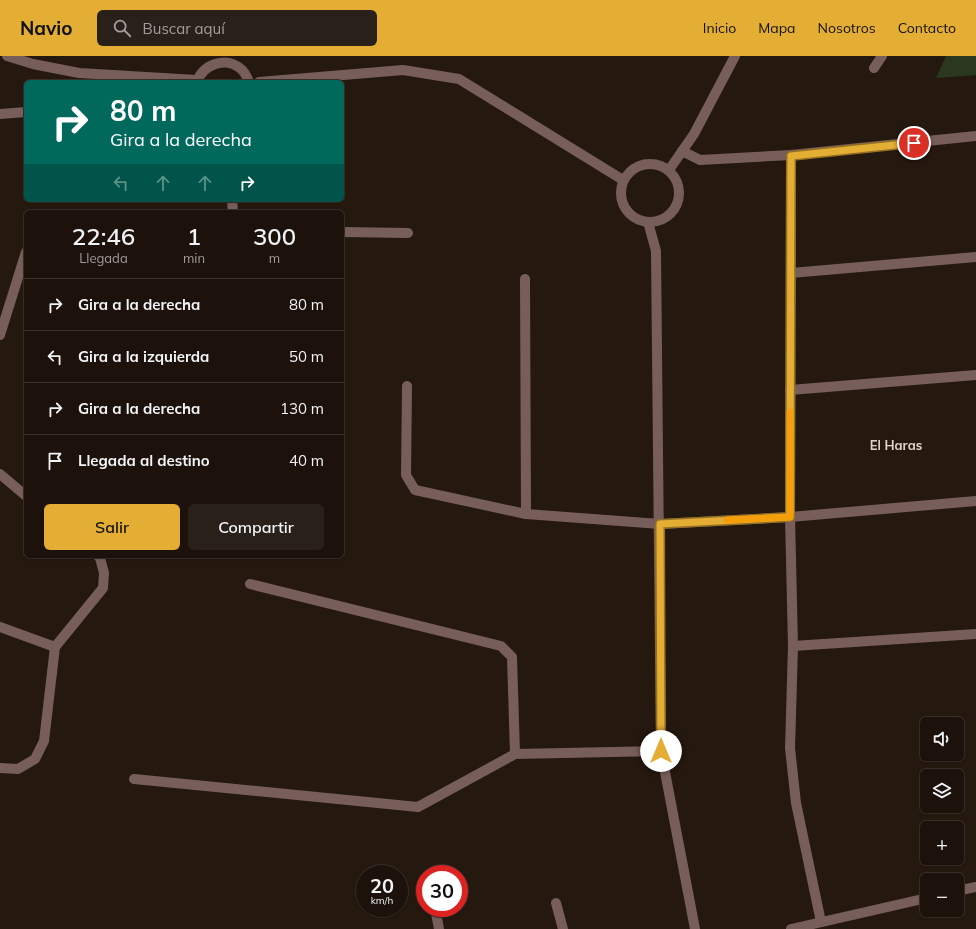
<!DOCTYPE html>
<html lang="es">
<head>
<meta charset="utf-8">
<style>
  :root { --surface:#1c120b; --page:#292019; --text:#f1f3f6; --muted:#a09e9d; --line:#3a322c; --accent:#e4ae35 }
  body { margin:0; font-family:Mulish,sans-serif; background:var(--page); color:var(--text); height:100vh; display:flex; flex-direction:column; font-size:15px; white-space:nowrap }
  * { box-sizing:border-box; margin:0 }
  p { font-size:13px; color:var(--muted) }
  .icon { flex:none; width:22px; height:22px; fill:none; stroke:currentColor; stroke-width:2; stroke-linecap:round; stroke-linejoin:round }
  .map { position:relative; flex:1; overflow:hidden }
  .sheet { position:absolute; left:24px; top:154px; width:320px; height:348px; display:flex; flex-direction:column; background:var(--surface); border-radius:6px; box-shadow:0 1px 3px #0004,0 0 0 1px var(--line) }
  .sheet>* { flex:none }
  .top-card { position:absolute; left:24px; top:24px; width:320px; height:122px; border-radius:6px; box-shadow:0 1px 3px #0004,0 0 0 1px var(--line); background:#00695c; color:#fff; overflow:hidden }
  .fabs { position:absolute; left:920px; top:661px; display:grid; gap:8px }
  .fabs a { display:grid; place-items:center; width:44px; height:44px; border-radius:6px; background:var(--surface); box-shadow:0 1px 3px #0004,0 0 0 1px var(--line); font-size:20px }
  .speed { position:absolute; left:356px; top:809px; display:flex; gap:8px; font-size:20px; font-weight:700; text-align:center }
  .speed>* { display:grid; place-content:center; width:52px; height:52px; border-radius:50%; background:var(--surface); box-shadow:0 1px 3px #0004,0 0 0 1px var(--line); line-height:1 }
  .speed small { font-size:10px; font-weight:400 }
  .speed .limit { border:6px solid #d22; background:#fff; color:#111 }
  .pin { position:absolute; display:grid; place-items:center; width:34px; height:34px; color:#fff; margin:-17px; border:2px solid #fff; border-radius:50%; box-shadow:0 1px 4px #0007 }
  .me { position:absolute; width:44px; margin:-22px; rotate:0deg; stroke-linejoin:round; filter:drop-shadow(0 0 3px #0008) }
  .turn { display:flex; align-items:center; gap:14px; height:84px; padding:0 20px; font-size:18px }
  .turn .icon { width:52px; height:52px; stroke-width:2.5 }
  .turn b { display:block; font-size:28px; line-height:34px }
  .lanes { display:flex; align-items:center; height:38px; padding:0 20px; background:#0003; justify-content:center; gap:20px; direction:ltr }
  .lanes .off { opacity:.35 }
  .eta { display:flex; justify-content:space-evenly; align-items:center; height:68px; text-align:center }
  .eta b { font-size:24px; font-weight:600; line-height:28px }
  .primary-button { display:flex; gap:8px; margin-top:auto; padding:8px 20px }
  .primary-button a { flex:1; height:46px; border-radius:6px; background:var(--accent); color:#111; font-size:16px; font-weight:600; line-height:46px; text-align:center }
  .primary-button a+a { background:var(--page); color:var(--text) }
  ul { padding:0; list-style:none }
  li { display:flex; align-items:center; gap:12px; height:52px; padding:0 20px; border-top:1px solid var(--line) }
  li div { flex:1 }
  li b { display:block; font-size:15px }
  li em { font-style:normal }
  header { display:flex; align-items:center; gap:24px; box-sizing:border-box; height:56px; padding:0 20px; background:var(--accent); color:#111 }
  header strong { font-size:19px }
  nav { display:flex; gap:22px; margin-inline-start:auto; font-size:14px }
  .search { width:280px; height:36px; background:var(--page); display:flex; align-items:center; gap:10px; box-sizing:border-box; padding:0 14px; border-radius:6px; color:var(--muted); font-size:15px }
  .map>svg:first-child { display:block }
  .green { fill:#2a381e }
  .lines { fill:none; stroke-linecap:round; stroke-linejoin:round }
  .minor { stroke:#775e5b; stroke-width:10 }
  .route-casing { stroke:#947122; stroke-width:10 }
  .route { stroke:#e4ae35; stroke-width:7 }
  .slow { stroke:#f59e0b; stroke-width:7 }
  .labels { text-anchor:middle; dominant-baseline:central; stroke-width:4; stroke-linejoin:round; paint-order:stroke }
  .quarter-label { font-size:13px; font-weight:bold; fill:#e4d1c6; stroke:#25180f }
</style>
</head>
<body>
<header>
<strong>Navio</strong>
<div class="search"><svg class="icon" aria-label="search" viewBox="0 0 24 24"><circle cx="10" cy="10" r="6"/><path d="M15 15l6 6"/></svg>Buscar aquí</div>
<nav><a>Inicio</a><a>Mapa</a><a>Nosotros</a><a>Contacto</a></nav>
</header>
<div class="map">
<svg width="976" height="873" viewBox="0 0 976 873">
  <rect width="100%" height="100%" fill="#25180f"/>
  <polygon class="green" points="946,0 976,0 976,19 936,22"/>
  <g class="lines">
    <g class="minor">
      <polyline points="7,0 33,8 79,17 197,24"/>
      <polyline points="874,12 882,0"/>
      <path d="M197,26C203,8 226,0 241,13C245,16 247,21 249,26"/>
      <polyline points="259,26 403,14 459,23 623,124"/>
      <polyline points="0,58 26,56"/>
      <polyline points="682,95 700,104 791,99 976,80"/>
      <polyline points="791,99 790,461 793,590 790,692 796,747 821,866"/>
      <circle cx="650" cy="137" r="29"/>
      <polyline points="669,114 694,78 735,0"/>
      <polyline points="232,144 233,156"/>
      <polyline points="648,166 656,195 661,695 695,873"/>
      <polyline points="342,176 408,177"/>
      <polyline points="791,217 976,201"/>
      <polyline points="525,223 526,458"/>
      <polyline points="0,279 26,196"/>
      <polyline points="407,330 406,419 415,434 526,458 660,468 790,461 976,445"/>
      <polyline points="790,334 976,319"/>
      <polyline points="0,418 26,440"/>
      <polyline points="250,528 501,590 512,601 515,698"/>
      <polyline points="0,571 55,591"/>
      <polyline points="793,590 976,578"/>
      <polyline points="0,712 18,713 35,703 44,685 55,591 103,532 104,517 100,502 98,500"/>
      <polyline points="134,723 418,751 515,698 661,695"/>
      <polyline points="957,835 976,831"/>
      <polyline points="556,847 563,873"/>
      <polyline points="435,852 439,873"/>
      <polyline points="791,873 927,842"/>
    </g>
  </g>
  <g class="lines">
    <defs>
      <polyline id="route" points="661,695 660,468 790,461 791,100 914,87"/>
    </defs>
    <use href="#route" class="route-casing"/>
    <use href="#route" class="route"/>
    <polyline class="slow" points="727,464 790,461 790,356"/>
  </g>
  <g class="labels">
    <g class="quarter-label">
      <text x="896" y="389">El Haras</text>
    </g>
  </g>
</svg>
<div class="fabs">
<a><svg class="icon" aria-label="sound" viewBox="0 0 24 24"><path d="M4 9h4l5-4v14l-5-4H4zM17 9q2 3 0 6"/></svg></a>
<a><svg class="icon" aria-label="layers" viewBox="0 0 24 24"><path d="M12 4l9 5-9 5-9-5zM3 14l9 5 9-5"/></svg></a>
<a>+</a>
<a>−</a>
</div>
<div class="speed"><div>20<small>km/h</small></div><div class="limit">30</div></div>
<div class="pin" style="left:914px;top:87px;background:#d93025"><svg class="icon" aria-label="arrive" viewBox="0 0 24 24"><path d="M6 21V4h12l-3 4 3 4H6"/></svg></div>
<svg class="me" style="left:661px;top:695px" viewBox="-20 -20 40 40"><circle r="19" fill="#fff"/><path d="M0-13L10 11 0 6-10 11z" fill="#e4ae35"/></svg>
<div class="top-card">
<div class="turn"><svg class="icon" aria-label="right" viewBox="0 0 24 24"><path d="M7 20v-9h11M14 6l5 5-5 5"/></svg><div><b>80 m</b>Gira a la derecha</div></div>
<div class="lanes"><svg class="icon off" aria-label="left" viewBox="0 0 24 24"><path d="M17 20v-9H6M10 6l-5 5 5 5"/></svg><svg class="icon off" aria-label="ahead" viewBox="0 0 24 24"><path d="M12 20V5M6 11l6-6 6 6"/></svg><svg class="icon off" aria-label="ahead" viewBox="0 0 24 24"><path d="M12 20V5M6 11l6-6 6 6"/></svg><svg class="icon" aria-label="right" viewBox="0 0 24 24"><path d="M7 20v-9h11M14 6l5 5-5 5"/></svg></div>
</div>
<section class="sheet">
<div class="eta">
<div><b>22:46</b><p>Llegada</p></div>
<div><b>1</b><p>min</p></div>
<div><b>300</b><p>m</p></div>
</div>
<ul>
<li><svg class="icon" aria-label="right" viewBox="0 0 24 24"><path d="M7 20v-9h11M14 6l5 5-5 5"/></svg><div><b>Gira a la derecha</b></div><em>80 m</em></li>
<li><svg class="icon" aria-label="left" viewBox="0 0 24 24"><path d="M17 20v-9H6M10 6l-5 5 5 5"/></svg><div><b>Gira a la izquierda</b></div><em>50 m</em></li>
<li><svg class="icon" aria-label="right" viewBox="0 0 24 24"><path d="M7 20v-9h11M14 6l5 5-5 5"/></svg><div><b>Gira a la derecha</b></div><em>130 m</em></li>
<li><svg class="icon" aria-label="arrive" viewBox="0 0 24 24"><path d="M6 21V4h12l-3 4 3 4H6"/></svg><div><b>Llegada al destino</b></div><em>40 m</em></li>
</ul>
<div class="primary-button"><a>Salir</a><a>Compartir</a></div>
</section>
</div>
</body>
</html>
